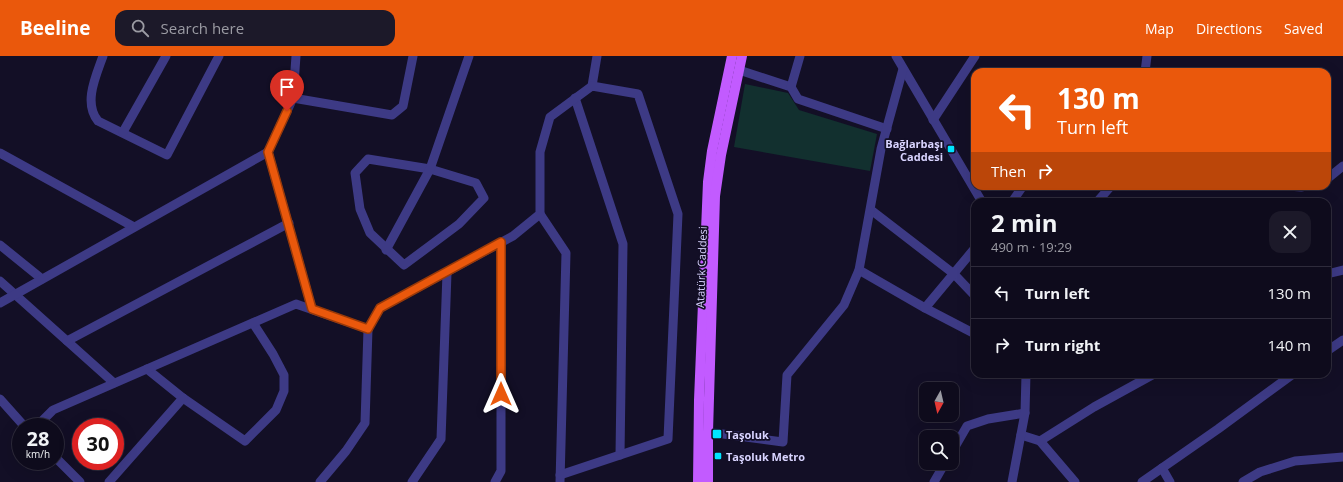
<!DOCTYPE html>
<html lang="en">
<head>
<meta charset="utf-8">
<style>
  :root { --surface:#0e0b1c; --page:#1c1929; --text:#f1f3f6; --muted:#9b9ba3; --line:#2e2b3b; --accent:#ea580c }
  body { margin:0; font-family:"Open Sans",sans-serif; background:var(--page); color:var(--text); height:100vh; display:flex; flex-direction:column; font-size:15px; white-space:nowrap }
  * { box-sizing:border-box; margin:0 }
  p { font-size:13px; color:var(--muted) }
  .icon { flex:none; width:22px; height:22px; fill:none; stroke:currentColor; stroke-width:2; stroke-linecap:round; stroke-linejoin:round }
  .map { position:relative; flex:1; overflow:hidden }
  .drawer { position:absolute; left:971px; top:142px; width:360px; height:180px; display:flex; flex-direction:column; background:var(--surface); border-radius:12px; box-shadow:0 4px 16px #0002,0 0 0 1px var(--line) }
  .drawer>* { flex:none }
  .banner { position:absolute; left:971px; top:12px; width:360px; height:122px; border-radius:12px; box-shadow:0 4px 16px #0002,0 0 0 1px var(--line); background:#ea580c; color:#fff; overflow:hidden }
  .needle { width:26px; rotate:188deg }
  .tools { position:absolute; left:919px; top:326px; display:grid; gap:8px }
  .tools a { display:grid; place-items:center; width:40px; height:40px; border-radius:8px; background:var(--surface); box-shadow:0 4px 16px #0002,0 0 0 1px var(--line); font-size:20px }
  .speed { position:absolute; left:12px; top:362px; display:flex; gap:8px; font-size:20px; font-weight:700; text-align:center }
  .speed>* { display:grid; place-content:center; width:52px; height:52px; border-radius:50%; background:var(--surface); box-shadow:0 4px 16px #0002,0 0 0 1px var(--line); line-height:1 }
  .speed small { font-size:10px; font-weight:400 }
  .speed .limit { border:6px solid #d22; background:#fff; color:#111 }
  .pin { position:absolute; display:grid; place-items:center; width:34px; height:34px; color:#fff; margin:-41px -17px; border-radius:50% 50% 50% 0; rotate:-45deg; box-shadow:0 0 4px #0007 }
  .pin .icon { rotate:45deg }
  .me { position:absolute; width:44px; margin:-22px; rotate:0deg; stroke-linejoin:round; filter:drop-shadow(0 0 3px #0008) }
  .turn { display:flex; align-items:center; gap:14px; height:84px; padding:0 20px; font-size:18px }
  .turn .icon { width:52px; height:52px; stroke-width:2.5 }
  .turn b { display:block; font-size:28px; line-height:34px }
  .then { display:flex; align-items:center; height:38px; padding:0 20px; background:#0003; gap:8px; font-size:15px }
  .round { display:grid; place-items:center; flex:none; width:42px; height:42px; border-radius:12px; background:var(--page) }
  .overview { display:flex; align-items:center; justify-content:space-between; height:68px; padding:0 20px }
  h1 { font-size:24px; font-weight:700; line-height:30px }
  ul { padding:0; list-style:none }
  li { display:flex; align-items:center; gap:12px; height:52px; padding:0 20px; border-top:1px solid var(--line) }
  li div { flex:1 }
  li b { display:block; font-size:15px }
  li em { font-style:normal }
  header { display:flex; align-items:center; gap:24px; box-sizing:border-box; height:56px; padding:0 20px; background:var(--accent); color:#fff }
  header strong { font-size:19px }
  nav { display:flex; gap:22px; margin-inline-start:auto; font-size:14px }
  .search { width:280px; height:36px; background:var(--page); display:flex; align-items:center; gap:10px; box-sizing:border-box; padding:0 14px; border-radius:12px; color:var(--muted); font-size:15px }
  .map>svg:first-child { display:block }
  .green { fill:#12302f }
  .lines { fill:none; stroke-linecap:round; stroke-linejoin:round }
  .minor { stroke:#3d3a85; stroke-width:9 }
  .major { stroke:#c25bff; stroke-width:10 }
  .route-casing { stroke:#983908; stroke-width:10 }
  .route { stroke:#ea580c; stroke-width:7 }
  .poi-dot { fill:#00e5ff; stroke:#130f26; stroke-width:1.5 }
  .labels { text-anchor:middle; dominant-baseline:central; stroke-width:3.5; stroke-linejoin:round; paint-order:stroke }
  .poi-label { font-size:11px; font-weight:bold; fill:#d9d4ff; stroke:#130f26; text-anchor:start }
  .street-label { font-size:11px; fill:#d9d4ff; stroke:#130f26 }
</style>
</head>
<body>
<header>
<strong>Beeline</strong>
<div class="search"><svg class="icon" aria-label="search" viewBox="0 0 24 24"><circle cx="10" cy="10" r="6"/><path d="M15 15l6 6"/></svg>Search here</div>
<nav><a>Map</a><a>Directions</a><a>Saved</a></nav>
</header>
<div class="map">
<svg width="1343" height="426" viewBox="0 0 1343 426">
  <rect width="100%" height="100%" fill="#130f26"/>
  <polygon class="green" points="745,28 788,37 799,54 877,78 870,115 734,91"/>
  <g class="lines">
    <g class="minor">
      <path d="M103,0C96,20 83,47 98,65L167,99L219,0"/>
      <polyline points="296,0 293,42 268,96 312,253"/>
      <polyline points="896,0 982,146"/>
      <polyline points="739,14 791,31 798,43 887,73"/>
      <polyline points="1145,16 1147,0"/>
      <polyline points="592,30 597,0"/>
      <polyline points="791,31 800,0"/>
      <polyline points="293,42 392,59 403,50 413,0"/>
      <polyline points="575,42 623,188 620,399"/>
      <polyline points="933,64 975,0"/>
      <polyline points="123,76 166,0"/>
      <polyline points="0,97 134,171"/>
      <polygon points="368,103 430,113 476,127 484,142 459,168 404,209 370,177 360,153 355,117"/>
      <polyline points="1327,123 1343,110"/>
      <polyline points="1288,130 1301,131 1306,130"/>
      <polyline points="1012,146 1023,130"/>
      <polyline points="1097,146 1111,130"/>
      <polyline points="871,154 954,218 975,240"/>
      <polyline points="540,158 566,197 560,426"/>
      <polyline points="0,189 42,223"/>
      <polyline points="386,194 430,113 469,0"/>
      <polyline points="859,214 925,252 975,278"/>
      <polyline points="1327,218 1343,214"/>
      <polyline points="0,225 114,327"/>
      <polyline points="0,247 268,96"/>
      <polyline points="925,252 975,192"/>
      <polyline points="67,285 289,167"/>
      <polyline points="1327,295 1343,284"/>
      <polyline points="147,313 183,342 245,385 276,354 284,335 284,319 273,298 253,267"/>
      <polyline points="0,343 25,371"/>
      <polyline points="36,371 53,354 296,248 368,273 380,252 513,180 540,158 540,96 550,61 592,30 638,38 678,158 668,383 560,419"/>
      <polyline points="708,376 783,386 787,319 844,249 859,214 881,93 903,13"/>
      <polyline points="1021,379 1040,385 1075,426"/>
      <polyline points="1040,385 1094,351 1154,318"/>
      <polyline points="952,396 967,370 988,363 1025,357"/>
      <polyline points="55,401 80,426"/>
      <polyline points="1162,412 1170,426"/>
      <polyline points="109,426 183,342"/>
      <polyline points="320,426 346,395 365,367 368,273"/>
      <polyline points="412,426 441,383 447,217"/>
      <polyline points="495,426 501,415 501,186"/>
      <polyline points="934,426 945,407"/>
      <polyline points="1012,426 1025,357 1026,318"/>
      <polyline points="1142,426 1218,373 1293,318"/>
      <polyline points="1243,426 1260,416 1295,405 1343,401"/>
    </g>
    <g class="major">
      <polyline points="698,426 699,344 708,126 712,95 732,0"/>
      <polyline points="708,426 708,376 715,140 721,99 742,0"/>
    </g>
  </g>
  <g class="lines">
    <defs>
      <polyline id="route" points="287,55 268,96 312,253 368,273 380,252 501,186 501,338"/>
    </defs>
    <use href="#route" class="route-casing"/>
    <use href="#route" class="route"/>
  </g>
  <g class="poi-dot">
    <rect x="947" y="89" width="8" height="8" rx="2"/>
    <rect x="712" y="373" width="10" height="10" rx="2"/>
    <rect x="714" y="396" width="8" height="8" rx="2"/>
  </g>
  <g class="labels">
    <g class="poi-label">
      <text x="943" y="87" text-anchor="end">Bağlarbaşı<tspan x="943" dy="13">Caddesi</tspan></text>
      <text x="726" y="378">Taşoluk</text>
      <text x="726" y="400">Taşoluk Metro</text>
    </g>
    <g class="street-label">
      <text transform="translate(701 211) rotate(-88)">Atatürk Caddesi</text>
    </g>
  </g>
</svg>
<div class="tools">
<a><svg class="needle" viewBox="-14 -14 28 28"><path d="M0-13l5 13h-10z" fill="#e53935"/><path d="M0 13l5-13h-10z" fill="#9b9ba3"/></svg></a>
<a><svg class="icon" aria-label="search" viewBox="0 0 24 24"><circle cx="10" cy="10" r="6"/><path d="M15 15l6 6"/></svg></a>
</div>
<div class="speed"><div>28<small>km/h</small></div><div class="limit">30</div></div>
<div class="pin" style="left:287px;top:55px;background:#d93025"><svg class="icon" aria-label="arrive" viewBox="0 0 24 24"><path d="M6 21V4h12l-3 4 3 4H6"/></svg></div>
<svg class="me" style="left:501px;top:338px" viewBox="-20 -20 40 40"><path d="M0-17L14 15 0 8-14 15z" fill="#ea580c" stroke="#fff" stroke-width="4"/></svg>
<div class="banner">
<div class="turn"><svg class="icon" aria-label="left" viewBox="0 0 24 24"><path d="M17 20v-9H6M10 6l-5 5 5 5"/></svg><div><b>130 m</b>Turn left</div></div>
<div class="then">Then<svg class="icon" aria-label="right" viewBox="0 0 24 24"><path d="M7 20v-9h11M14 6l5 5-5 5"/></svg></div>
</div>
<section class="drawer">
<div class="overview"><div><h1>2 min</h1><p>490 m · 19:29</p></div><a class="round"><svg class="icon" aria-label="close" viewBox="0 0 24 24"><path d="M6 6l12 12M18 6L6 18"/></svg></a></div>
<ul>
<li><svg class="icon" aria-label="left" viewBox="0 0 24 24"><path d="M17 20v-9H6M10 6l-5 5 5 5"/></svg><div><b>Turn left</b></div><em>130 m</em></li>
<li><svg class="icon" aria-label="right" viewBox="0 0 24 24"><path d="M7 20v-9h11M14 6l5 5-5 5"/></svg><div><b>Turn right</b></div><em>140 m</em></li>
</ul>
</section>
</div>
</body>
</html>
